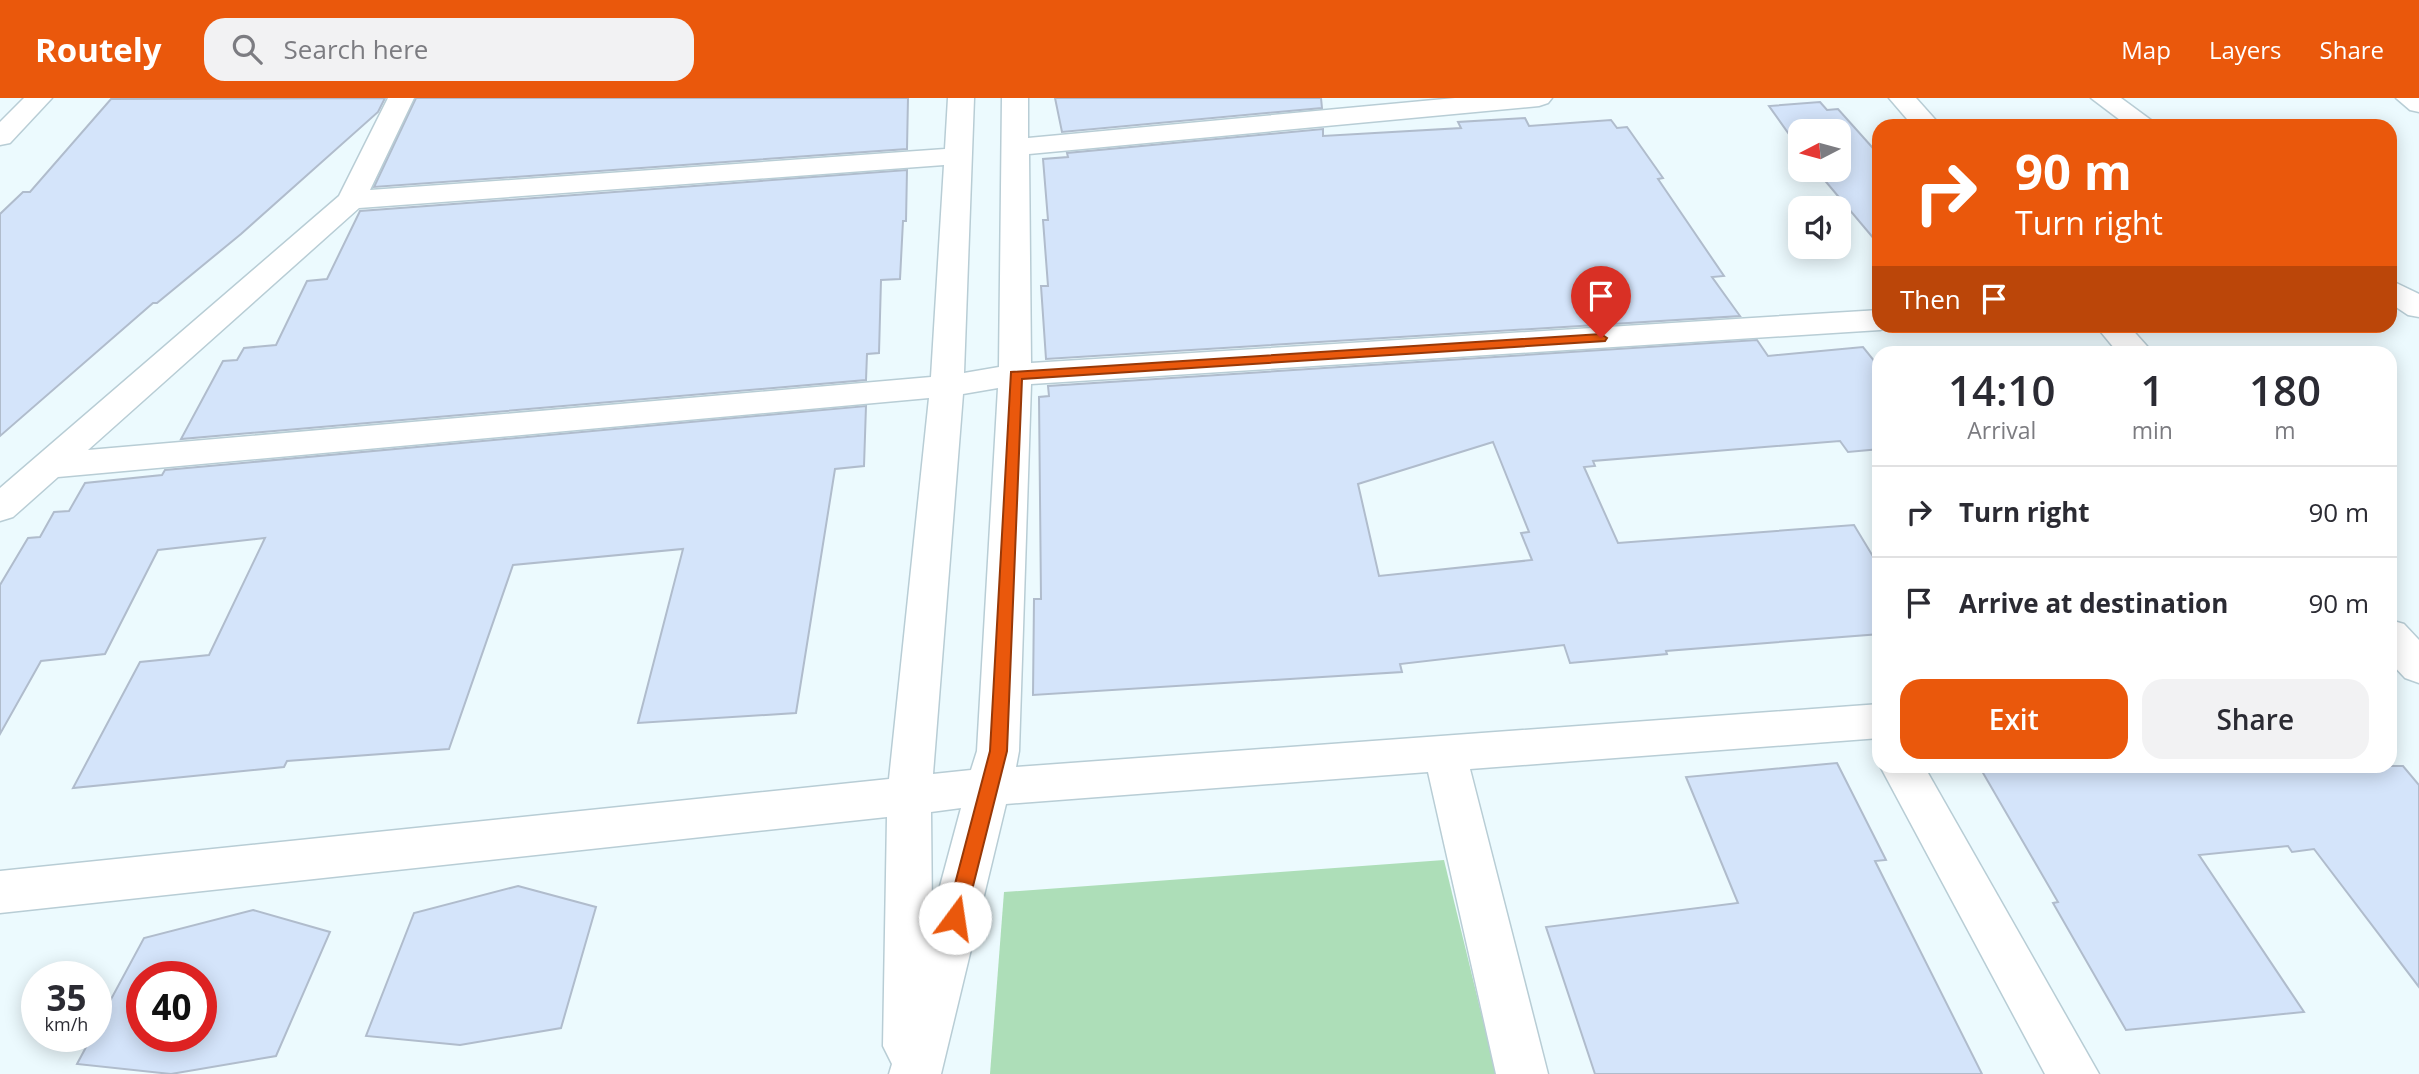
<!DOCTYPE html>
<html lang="en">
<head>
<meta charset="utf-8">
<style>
  :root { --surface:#fff; --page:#f2f2f3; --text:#2b2b33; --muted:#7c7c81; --line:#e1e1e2; --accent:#ea580c }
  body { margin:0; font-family:"Open Sans",sans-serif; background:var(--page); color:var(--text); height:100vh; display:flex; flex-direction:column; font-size:26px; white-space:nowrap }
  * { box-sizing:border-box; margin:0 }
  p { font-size:23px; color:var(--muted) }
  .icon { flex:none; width:38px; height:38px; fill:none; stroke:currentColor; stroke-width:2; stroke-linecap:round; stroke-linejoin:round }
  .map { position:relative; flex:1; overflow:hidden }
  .side { position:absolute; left:1872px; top:248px; width:525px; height:427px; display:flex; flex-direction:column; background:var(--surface); border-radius:21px; box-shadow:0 4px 18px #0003 }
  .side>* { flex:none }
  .top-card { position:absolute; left:1872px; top:21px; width:525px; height:214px; border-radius:21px; box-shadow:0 4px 18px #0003; background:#ea580c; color:#fff; overflow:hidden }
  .needle { width:46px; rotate:264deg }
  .fabs { position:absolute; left:1788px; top:21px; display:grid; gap:14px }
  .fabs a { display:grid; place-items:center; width:63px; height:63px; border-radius:14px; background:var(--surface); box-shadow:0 4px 18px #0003; font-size:35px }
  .speed { position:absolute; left:21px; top:863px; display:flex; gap:14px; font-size:35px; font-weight:700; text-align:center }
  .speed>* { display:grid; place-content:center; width:91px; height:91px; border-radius:50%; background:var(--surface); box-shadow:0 4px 18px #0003; line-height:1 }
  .speed small { font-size:18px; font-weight:400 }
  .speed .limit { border:10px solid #d22; background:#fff; color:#111 }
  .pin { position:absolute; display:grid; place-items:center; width:60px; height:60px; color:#fff; margin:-72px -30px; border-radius:50% 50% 50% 0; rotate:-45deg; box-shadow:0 0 7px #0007 }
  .pin .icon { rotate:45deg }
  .me { position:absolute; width:77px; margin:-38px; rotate:14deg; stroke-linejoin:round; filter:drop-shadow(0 0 5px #0008) }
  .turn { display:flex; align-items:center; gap:24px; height:147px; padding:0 28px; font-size:32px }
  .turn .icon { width:91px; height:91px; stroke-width:2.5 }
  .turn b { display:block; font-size:49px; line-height:60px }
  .then { display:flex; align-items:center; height:66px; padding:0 28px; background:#0003; gap:14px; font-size:26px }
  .eta { display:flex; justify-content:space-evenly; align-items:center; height:119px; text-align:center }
  .eta b { font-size:42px; font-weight:600; line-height:49px }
  .button { display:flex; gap:14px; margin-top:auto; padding:14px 28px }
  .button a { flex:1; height:80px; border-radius:21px; background:var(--accent); color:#fff; font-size:28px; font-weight:600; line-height:80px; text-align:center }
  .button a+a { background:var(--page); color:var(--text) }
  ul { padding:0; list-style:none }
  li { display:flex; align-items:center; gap:21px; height:91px; padding:0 28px; border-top:2px solid var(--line) }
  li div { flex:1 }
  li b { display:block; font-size:26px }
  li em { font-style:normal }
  header { display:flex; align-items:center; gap:42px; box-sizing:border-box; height:98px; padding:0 35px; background:var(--accent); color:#fff }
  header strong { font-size:33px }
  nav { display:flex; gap:38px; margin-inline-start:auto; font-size:24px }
  .search { width:490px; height:63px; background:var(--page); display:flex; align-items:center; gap:18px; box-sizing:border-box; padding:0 24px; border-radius:21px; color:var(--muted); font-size:26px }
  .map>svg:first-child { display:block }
  .green { fill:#addeb8 }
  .building { fill:#d4e4fa; stroke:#b0bccc; stroke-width:2; fill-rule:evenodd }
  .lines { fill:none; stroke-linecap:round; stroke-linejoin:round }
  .minor-casing { stroke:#b8cdd5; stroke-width:3 }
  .minor { fill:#fff; fill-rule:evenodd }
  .route { fill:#ea580c; stroke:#983908; stroke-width:2 }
</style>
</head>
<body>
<header>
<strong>Routely</strong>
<div class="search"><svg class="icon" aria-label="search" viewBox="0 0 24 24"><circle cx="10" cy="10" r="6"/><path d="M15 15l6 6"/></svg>Search here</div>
<nav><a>Map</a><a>Layers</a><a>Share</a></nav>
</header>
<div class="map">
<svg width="2419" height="976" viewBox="0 0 2419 976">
  <rect width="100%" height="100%" fill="#ecfafe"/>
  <polygon class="green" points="1444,762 1496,976 990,976 1004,794"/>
  <g class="building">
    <polygon points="385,0 378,14 241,136 157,205 153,205 0,338 0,116 23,94 30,94 111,1"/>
    <polygon points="416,0 908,0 907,51 374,89"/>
    <polygon points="1055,0 1321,0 1322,10 1062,34"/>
    <polygon points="1820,4 1827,12 1838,11 1880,58 1880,148 1816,72 1839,72 1839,33 1801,33 1801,53 1769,8"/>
    <polygon points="1525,20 1529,28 1611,22 1617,30 1627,29 1663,80 1658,81 1724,178 1712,179 1740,218 1046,261 1041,188 1048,188 1043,122 1048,122 1043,61 1068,59 1067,55 1323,31 1323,38 1461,30 1458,24"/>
    <polygon points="907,72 906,123 903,123 900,181 881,182 879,255 867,256 866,282 181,341 223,263 237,262 244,250 276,247 307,183 327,181 360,113"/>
    <path d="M1757,242L1768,258L1863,249L1880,270V351L1848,354L1840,343L1593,363L1595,368L1584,369L1618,445L1854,427L1880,470V536L1666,553L1667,556L1570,565L1564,547L1400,566L1402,574L1033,597L1034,501H1041L1039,299L1049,298L1048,288ZM1493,344L1529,434L1521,435L1532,462L1379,478L1358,386Z"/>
    <polygon points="866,308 864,368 835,371 796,615 638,625 683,451 513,467 449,651 287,663 284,669 73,690 140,564 209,557 265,440 158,452 105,556 41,563 0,636 0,487 28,440 40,439 54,414 69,413 85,385 162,377 165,372"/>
    <polygon points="1837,665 1886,762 1875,763 1982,976 1595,976 1546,829 1738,805 1686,679"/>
    <polygon points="1979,668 2403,668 2419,687 2419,889 2314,751 2292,754 2288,748 2199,757 2304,914 2126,932 2053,805 2058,804"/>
    <polygon points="518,788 596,809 561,930 460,947 366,938 414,815"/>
    <path d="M253,812L330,834L276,958L171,976L77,966L92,938H96V929L144,840ZM142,878H201V938H142Z"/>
  </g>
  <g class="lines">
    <defs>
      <g id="minor">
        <polygon points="24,0 52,0 10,45 0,47 0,24"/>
        <path d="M388,0H414L370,92L945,51L948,0H974L964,275L999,269L1002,0H1028V40L1455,0H1552L1548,5L1539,8L1029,56L1031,265L1880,212V228H1892L1880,232L1031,286L1019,653L1016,669L1880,606V640L1470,671L1548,976H1496L1428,674L1006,706L941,976H889L892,966L883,948L887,719L0,815V773L889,681L929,300L58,379L13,419L0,423V390L339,98ZM944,67L931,279L88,352L359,110ZM998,290L977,653L971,672L933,676L963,296ZM961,710L932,818L931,714Z"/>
        <polygon points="1889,0 1916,0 1941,28 1913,28"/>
        <polygon points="2091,0 2121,0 2159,28 2128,28"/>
        <polygon points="2396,0 2419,0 2419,14 2410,12"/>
        <polygon points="2390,182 2419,196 2419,219 2408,217 2390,205"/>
        <polygon points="2096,228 2129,228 2154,256 2119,256"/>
        <polygon points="2390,522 2404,526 2419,542 2419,585 2405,580 2390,564"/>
        <polygon points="1880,668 1924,668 2099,976 2045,976"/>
      </g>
    </defs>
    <use href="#minor" class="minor-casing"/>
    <use href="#minor" class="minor"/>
  </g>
  <polygon class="route" points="1601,236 1607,240 1605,243 1022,281 1007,653 965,820 962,826 955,828 948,826 946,820 990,653 1011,274"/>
</svg>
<div class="fabs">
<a><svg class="needle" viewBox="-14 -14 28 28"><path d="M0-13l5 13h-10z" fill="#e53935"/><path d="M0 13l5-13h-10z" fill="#7c7c81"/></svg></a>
<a><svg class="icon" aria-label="sound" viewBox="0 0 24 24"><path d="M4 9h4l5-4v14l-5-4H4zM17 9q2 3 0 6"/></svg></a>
</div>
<div class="speed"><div>35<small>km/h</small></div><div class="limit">40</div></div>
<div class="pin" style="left:1601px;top:240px;background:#d93025"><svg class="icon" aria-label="arrive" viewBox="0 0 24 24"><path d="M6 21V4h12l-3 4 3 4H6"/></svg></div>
<svg class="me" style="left:955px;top:820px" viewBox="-20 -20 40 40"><circle r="19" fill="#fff"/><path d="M0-13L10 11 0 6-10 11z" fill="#ea580c"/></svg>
<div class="top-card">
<div class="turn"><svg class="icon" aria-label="right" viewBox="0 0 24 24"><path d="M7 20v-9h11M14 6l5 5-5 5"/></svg><div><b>90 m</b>Turn right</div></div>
<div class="then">Then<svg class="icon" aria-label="arrive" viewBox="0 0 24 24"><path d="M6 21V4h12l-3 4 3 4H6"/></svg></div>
</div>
<section class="side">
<div class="eta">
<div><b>14:10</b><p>Arrival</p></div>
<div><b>1</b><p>min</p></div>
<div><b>180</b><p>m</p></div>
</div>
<ul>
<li><svg class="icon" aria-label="right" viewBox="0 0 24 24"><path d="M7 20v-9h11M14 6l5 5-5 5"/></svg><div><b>Turn right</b></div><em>90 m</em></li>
<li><svg class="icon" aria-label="arrive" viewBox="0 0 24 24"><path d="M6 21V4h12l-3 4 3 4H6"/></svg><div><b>Arrive at destination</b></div><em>90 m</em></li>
</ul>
<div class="button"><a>Exit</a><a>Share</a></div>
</section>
</div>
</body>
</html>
